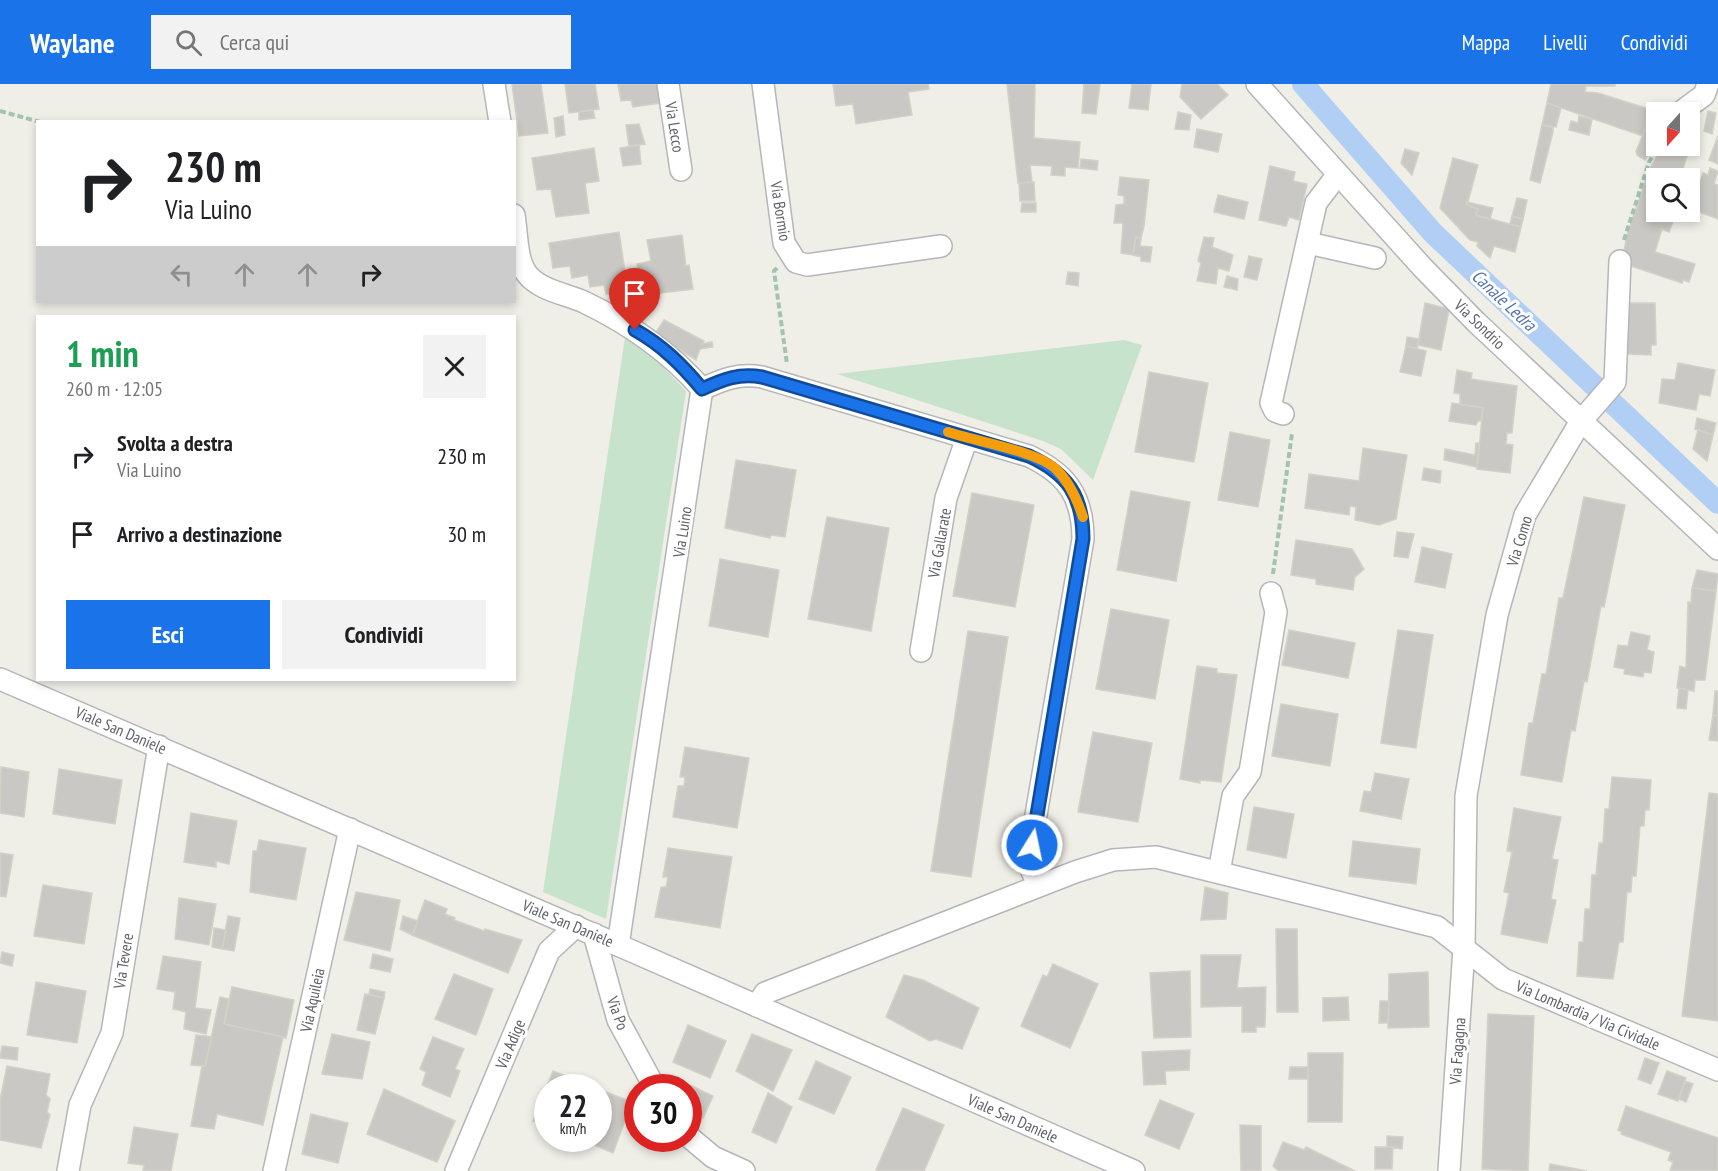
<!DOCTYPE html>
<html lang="it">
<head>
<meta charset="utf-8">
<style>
  :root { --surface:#fff; --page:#f2f2f2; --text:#202124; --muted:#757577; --accent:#1a73e8 }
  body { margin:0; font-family:"PT Sans Narrow",sans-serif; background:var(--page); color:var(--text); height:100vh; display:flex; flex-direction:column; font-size:22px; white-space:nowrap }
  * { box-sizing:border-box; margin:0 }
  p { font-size:20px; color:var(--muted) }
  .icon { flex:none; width:33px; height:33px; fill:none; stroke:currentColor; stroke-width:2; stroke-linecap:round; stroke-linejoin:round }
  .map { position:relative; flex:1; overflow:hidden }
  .side { position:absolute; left:36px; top:231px; width:480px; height:366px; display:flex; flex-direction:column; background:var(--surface); border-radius:0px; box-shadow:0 3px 9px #0003 }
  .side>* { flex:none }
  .guide { position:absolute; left:36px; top:36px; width:480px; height:183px; border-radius:0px; box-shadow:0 3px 9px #0003; background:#fff; color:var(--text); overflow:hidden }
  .needle { width:39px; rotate:201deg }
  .controls { position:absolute; left:1646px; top:18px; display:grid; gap:12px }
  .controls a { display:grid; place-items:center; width:54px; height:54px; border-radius:0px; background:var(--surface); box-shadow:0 3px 9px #0003; font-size:30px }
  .speed { position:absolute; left:534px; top:990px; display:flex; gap:12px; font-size:30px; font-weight:700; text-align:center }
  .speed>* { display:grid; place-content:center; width:78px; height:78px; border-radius:50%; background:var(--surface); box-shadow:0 3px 9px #0003; line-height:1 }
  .speed small { font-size:15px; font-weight:400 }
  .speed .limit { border:9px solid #d22; background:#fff; color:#111 }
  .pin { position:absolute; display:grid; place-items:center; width:51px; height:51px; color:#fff; margin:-62px -26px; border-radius:50% 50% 50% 0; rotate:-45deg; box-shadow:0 0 6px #0007 }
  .pin .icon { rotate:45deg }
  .me { position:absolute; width:66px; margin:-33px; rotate:10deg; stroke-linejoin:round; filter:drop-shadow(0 0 4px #0008) }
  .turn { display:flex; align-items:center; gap:21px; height:126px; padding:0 30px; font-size:27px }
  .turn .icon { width:78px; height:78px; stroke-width:2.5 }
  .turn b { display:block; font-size:42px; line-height:51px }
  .lanes { display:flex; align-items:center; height:57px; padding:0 30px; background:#0003; justify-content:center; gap:30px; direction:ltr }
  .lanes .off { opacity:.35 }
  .round { display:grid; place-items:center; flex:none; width:63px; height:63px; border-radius:0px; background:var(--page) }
  .overview { display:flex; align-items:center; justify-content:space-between; height:102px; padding:0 30px }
  h1 { font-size:36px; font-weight:700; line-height:45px; color:#1e9e55 }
  .primary-button { display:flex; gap:12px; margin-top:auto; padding:12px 30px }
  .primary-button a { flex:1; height:69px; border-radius:0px; background:var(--accent); color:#fff; font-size:24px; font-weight:700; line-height:69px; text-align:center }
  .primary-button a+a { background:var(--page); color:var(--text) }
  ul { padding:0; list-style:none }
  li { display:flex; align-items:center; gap:18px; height:78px; padding:0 30px }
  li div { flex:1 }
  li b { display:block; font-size:22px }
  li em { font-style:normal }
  header { display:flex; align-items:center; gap:36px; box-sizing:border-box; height:84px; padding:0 30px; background:var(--accent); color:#fff }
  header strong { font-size:28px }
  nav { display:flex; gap:33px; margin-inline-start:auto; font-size:21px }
  .search { width:420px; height:54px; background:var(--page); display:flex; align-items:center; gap:15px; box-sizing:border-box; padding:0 21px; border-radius:0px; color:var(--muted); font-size:22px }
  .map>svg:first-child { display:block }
  .green { fill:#c7e3cb }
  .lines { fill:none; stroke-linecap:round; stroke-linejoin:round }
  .canal { stroke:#b1cef4; stroke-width:22 }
  .building { fill:#cac8c4; stroke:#d3d1c6; stroke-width:1.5 }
  .minor-casing { stroke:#b4b6ba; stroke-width:24 }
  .path { stroke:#a1c3af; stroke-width:4; stroke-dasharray:6 3; stroke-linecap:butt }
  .minor { stroke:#fff; stroke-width:21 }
  .route-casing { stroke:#114b97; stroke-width:15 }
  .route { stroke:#1a73e8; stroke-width:10 }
  .slow { stroke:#f59e0b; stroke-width:10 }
  .labels { text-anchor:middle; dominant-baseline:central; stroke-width:6; stroke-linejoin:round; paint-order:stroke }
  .street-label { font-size:16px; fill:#5f6165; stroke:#fff }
  .water-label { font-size:18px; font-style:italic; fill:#5473ad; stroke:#fff }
</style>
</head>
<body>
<header>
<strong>Waylane</strong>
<div class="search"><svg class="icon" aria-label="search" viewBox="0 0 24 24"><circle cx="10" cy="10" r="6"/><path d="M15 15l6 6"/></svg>Cerca qui</div>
<nav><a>Mappa</a><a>Livelli</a><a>Condividi</a></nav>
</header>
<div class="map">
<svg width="1718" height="1087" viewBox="0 0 1718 1087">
  <rect width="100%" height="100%" fill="#efeee7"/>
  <g class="green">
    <polygon points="625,253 644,263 686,307 606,835 543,808"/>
    <polygon points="1124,256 1142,261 1093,396 1061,365 1043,357 837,290"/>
  </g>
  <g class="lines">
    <polyline class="canal" points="1303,0 1433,149 1718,419"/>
  </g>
  <g class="building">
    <polygon points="512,0 541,0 548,49 519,52"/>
    <polygon points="565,0 595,0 599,25 569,29"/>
    <polygon points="618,0 657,0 660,19 633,23 631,16 621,17"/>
    <polygon points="833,0 928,0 929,5 908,8 912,31 856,40 853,20 836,22"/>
    <polygon points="1007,0 1035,0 1034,54 1080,58 1078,84 1065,83 1065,92 1051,91 1052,82 1030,81 1032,98 1018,99"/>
    <polygon points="1084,0 1100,0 1096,30 1082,29"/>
    <polygon points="1132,0 1151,0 1148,26 1129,24"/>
    <polygon points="1182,0 1217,0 1228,11 1201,35 1180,13"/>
    <polygon points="1551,0 1615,0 1615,2 1586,2 1585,8 1598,9 1652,26 1643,52 1547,19"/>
    <polygon points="1547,19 1561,24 1556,43 1542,41"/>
    <polygon points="593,26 595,34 579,36 579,28"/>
    <polygon points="1708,27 1716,29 1712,50 1704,47"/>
    <polygon points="1178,28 1191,31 1189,46 1175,45"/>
    <polygon points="563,32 565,51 556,53 554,34"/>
    <polygon points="1579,32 1592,35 1589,51 1569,46 1571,37 1578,39"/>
    <polygon points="1689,39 1697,41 1680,94 1656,94 1656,128 1676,129 1669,148 1662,145 1655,168 1695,180 1689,198 1683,196 1682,199 1622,179 1627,151 1650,84 1663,62 1689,62"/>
    <polygon points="639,40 645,60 629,62 626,41"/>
    <polygon points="1542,41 1553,43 1553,48 1540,99 1530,96"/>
    <polygon points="1197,45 1222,50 1218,68 1194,63"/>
    <polygon points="1645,46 1656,52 1656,58 1645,76 1637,71 1636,67"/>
    <polygon points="1718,52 1718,80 1709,76"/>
    <polygon points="639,61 641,80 623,82 620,64"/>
    <polygon points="594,64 599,97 585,99 589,129 556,133 551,105 537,106 532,74"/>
    <polygon points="1405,65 1419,69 1412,91 1401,79"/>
    <polygon points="1453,74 1478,81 1467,121 1478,125 1476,131 1521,143 1515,168 1494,162 1490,174 1477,162 1478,158 1470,156 1440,124"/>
    <polygon points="1081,75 1098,77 1097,86 1080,84"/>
    <polygon points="1270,82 1295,88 1293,97 1307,100 1299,136 1289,133 1286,142 1259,136"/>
    <polygon points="1710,84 1718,87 1714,100 1718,101 1718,135 1691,125 1703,89 1708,91"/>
    <polygon points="1120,93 1149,96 1144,142 1141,154 1136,153 1133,171 1121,169 1123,139 1114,139 1116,121 1124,120 1124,112 1118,111"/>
    <polygon points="1034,98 1035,117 1020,117 1019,99"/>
    <polygon points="1218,111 1248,118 1244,135 1214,128"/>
    <polygon points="1517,114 1527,116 1523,135 1512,132"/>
    <polygon points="1467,118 1493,124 1490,135 1476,131 1478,125 1467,121"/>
    <polygon points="1022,119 1036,119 1036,128 1021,128"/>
    <polygon points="1512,132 1523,135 1521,143 1510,140"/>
    <polygon points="619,148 628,207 606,210 604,201 590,203 588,191 572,194 570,182 553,184 549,159"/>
    <polygon points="682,151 686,182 689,181 693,205 653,210 650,199 640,202 637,180 651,177 647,156"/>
    <polygon points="1136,153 1141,154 1140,162 1152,163 1150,178 1141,177 1141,173 1133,171"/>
    <polygon points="1204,153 1214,154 1212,163 1233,171 1229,187 1218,184 1216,200 1197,197 1201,179 1198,177"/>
    <polygon points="1249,172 1262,175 1257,196 1244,193"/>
    <polygon points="1068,188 1079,189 1078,202 1066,200"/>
    <polygon points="1227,192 1238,195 1237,206 1224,203"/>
    <polygon points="1425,219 1449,225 1441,266 1418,261"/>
    <polygon points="1625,219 1655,219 1656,261 1651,261 1651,271 1626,270"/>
    <polygon points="664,236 704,257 702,260 712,258 713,263 700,265 696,276 655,250"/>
    <polygon points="1407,253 1419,255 1417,265 1406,262"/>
    <polygon points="1406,262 1426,267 1421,292 1400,288"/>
    <polygon points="1678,279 1715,286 1710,312 1699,310 1696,326 1659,319 1662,295 1675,296"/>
    <polygon points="1457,286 1472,289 1471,295 1517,302 1512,349 1507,349 1506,360 1513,361 1510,389 1477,385 1483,324 1460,320 1460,310 1454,309"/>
    <polygon points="1149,288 1208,299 1194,378 1135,368"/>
    <polygon points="1452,319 1483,324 1481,337 1478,337 1476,341 1449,337"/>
    <polygon points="1697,334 1716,339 1713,351 1695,345"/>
    <polygon points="1698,346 1713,351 1707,377 1693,365"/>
    <polygon points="1230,348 1270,356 1258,423 1218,416"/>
    <polygon points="1476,359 1479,359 1477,383 1444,376 1445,365 1475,371"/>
    <polygon points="1363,364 1407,371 1396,435 1379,441 1355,436 1356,423 1350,422 1349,431 1305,424 1309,390 1359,397"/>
    <polygon points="736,376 796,386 785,453 771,451 770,454 725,444"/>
    <polygon points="1424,384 1441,387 1440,399 1422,396"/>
    <polygon points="1131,407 1190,418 1176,497 1117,486"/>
    <polygon points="972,409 1034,421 1015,523 953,512"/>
    <polygon points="1584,413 1625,421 1604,523 1601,522 1587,598 1584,597 1575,647 1571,646 1562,698 1521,691 1529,639 1533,639 1542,590 1546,590 1559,514 1563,514"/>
    <polygon points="827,433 889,444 871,547 808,535"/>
    <polygon points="1397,448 1414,450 1408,474 1394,472"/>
    <polygon points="1296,456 1352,465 1364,485 1355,493 1353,506 1316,500 1316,495 1291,491"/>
    <polygon points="1422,463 1452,470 1445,504 1415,498"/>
    <polygon points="720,475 779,486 768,553 709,542"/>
    <polygon points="1697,486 1718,490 1716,507 1692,504"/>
    <polygon points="1692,504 1716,507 1705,596 1695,596 1694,607 1677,604 1680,582 1686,584 1688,518 1691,519"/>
    <polygon points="1111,525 1169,536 1155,615 1096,605"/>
    <polygon points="1289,546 1355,559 1348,594 1282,581"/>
    <polygon points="1398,546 1433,551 1416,664 1381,659"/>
    <polygon points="968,547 1008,553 971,793 931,787"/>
    <polygon points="1631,548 1650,552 1647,566 1654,568 1651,589 1644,588 1643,593 1624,590 1625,585 1614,583 1618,561 1628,562"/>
    <polygon points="1197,582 1217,585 1217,589 1237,591 1221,698 1200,696 1200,699 1180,695"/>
    <polygon points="1679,604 1688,606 1686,625 1677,624"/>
    <polygon points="1715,607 1718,607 1718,632 1713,631"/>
    <polygon points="1281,620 1338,630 1330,682 1272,672"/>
    <polygon points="1713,631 1718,632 1718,657 1709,656"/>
    <polygon points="1093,648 1152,659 1138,738 1078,728"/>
    <polygon points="685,663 749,674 737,744 673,733 678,702 684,702 685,693 680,693"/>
    <polygon points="1,683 29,688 24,733 0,729"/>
    <polygon points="59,685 122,696 115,740 53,730"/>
    <polygon points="1375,689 1409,695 1401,735 1360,727 1364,707 1371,708"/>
    <polygon points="1612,693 1651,696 1649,726 1645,726 1644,742 1640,742 1636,792 1632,792 1631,808 1627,808 1623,858 1619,858 1613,895 1577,892 1579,858 1583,858 1585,825 1590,825 1592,791 1596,791 1599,759 1603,759 1605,725 1609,725"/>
    <polygon points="1709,709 1718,710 1718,937 1682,932"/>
    <polygon points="1254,723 1294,730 1286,774 1247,766"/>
    <polygon points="1514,724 1561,733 1552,775 1558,776 1551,815 1556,816 1547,859 1501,850 1509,809 1504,808 1512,768 1507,767"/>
    <polygon points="191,729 237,737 229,780 216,777 216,783 184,778"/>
    <polygon points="259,756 306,764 296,816 250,808 253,767 257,767"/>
    <polygon points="1353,757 1420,765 1416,800 1349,792"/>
    <polygon points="668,764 732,773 720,844 655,833 661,803 666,803 668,793 663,793"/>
    <polygon points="0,769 13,771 6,813 0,812"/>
    <polygon points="43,801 92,809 84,860 34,852"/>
    <polygon points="1205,803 1228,809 1226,835 1201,836"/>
    <polygon points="356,808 400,816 390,867 344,856"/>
    <polygon points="179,814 216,820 209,861 175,855"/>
    <polygon points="425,816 447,825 445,830 455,834 454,836 484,847 485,845 522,856 508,889 412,851"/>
    <polygon points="228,832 240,834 234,867 222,865"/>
    <polygon points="403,832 418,837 412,851 400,845"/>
    <polygon points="214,844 226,846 222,865 212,863"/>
    <polygon points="1276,845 1297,845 1298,928 1277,928"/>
    <polygon points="2,868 14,871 12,882 0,879"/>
    <polygon points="373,870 393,875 390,888 370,884"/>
    <polygon points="1201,871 1241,871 1237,904 1266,903 1265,943 1256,943 1256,948 1242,948 1242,922 1201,923"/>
    <polygon points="163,872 201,878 195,924 211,926 206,950 184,945 186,928 173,925 175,908 157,905"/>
    <polygon points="1053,880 1098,900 1070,964 1021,942 1043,891 1047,893"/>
    <polygon points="1190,887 1191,953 1154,954 1150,889"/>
    <polygon points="1428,888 1429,943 1388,944 1389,890"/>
    <polygon points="454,890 493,905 476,951 435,935"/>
    <polygon points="904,891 923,896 979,924 962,965 936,955 930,957 886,933"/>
    <polygon points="36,898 86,907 77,959 27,951"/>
    <polygon points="232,903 294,916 286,954 224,940"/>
    <polygon points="370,905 385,908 384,914 369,910"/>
    <polygon points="365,910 384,914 375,950 357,946"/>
    <polygon points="220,913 229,915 224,940 283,953 263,1041 217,1030 214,1045 191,1042 202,982 205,982"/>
    <polygon points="1348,913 1349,936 1323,937 1323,914"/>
    <polygon points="1380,917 1389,917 1388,939 1379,939"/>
    <polygon points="1488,930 1534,932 1528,1087 1482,1085"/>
    <polygon points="688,941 726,957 710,994 673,978"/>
    <polygon points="332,950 370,958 362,995 322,990"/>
    <polygon points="752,950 792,966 773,1007 736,987"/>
    <polygon points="196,951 212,953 205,982 191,981"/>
    <polygon points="433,953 464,965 455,985 460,987 450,1013 422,1001 426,988 420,985"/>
    <polygon points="2,962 18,964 17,976 0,974"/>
    <polygon points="1190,966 1189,986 1165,987 1166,1000 1144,1001 1142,968"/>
    <polygon points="1308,969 1343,969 1342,1038 1308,1038"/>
    <polygon points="1645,974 1659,979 1651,1000 1638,995"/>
    <polygon points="816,977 851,993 834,1030 799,1015"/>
    <polygon points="7,982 50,990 46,1011 50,1015 47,1028 50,1031 41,1064 0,1056 0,1016"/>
    <polygon points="1290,983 1308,983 1308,995 1289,995"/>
    <polygon points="553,987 596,1004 548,1004 548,1042 533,1037"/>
    <polygon points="1667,987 1686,994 1678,1017 1658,1010"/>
    <polygon points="1685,997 1693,1000 1686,1018 1679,1015"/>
    <polygon points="692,1002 713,1012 703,1034 688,1019"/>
    <polygon points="384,1005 455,1037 437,1078 367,1050"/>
    <polygon points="598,1005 632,1018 613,1069 578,1054 598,1054"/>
    <polygon points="768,1009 792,1023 776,1059 752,1048"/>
    <polygon points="1160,1016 1194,1030 1179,1065 1145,1051"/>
    <polygon points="1626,1022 1718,1054 1718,1087 1670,1087 1673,1078 1668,1076 1671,1068 1621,1050 1622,1048 1618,1046"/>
    <polygon points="903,1024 944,1041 924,1087 880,1087 876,1086"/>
    <polygon points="311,1030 348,1039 338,1079 302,1070"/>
    <polygon points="1240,1041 1261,1042 1261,1087 1241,1087"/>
    <polygon points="134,1043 178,1050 171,1087 143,1087 144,1081 128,1079"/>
    <polygon points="1387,1052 1403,1053 1402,1065 1387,1063"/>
    <polygon points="1283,1058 1304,1066 1306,1063 1355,1087 1279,1087 1273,1082"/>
    <polygon points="1375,1063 1393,1063 1392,1085 1375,1085"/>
    <polygon points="1550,1080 1587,1087 1549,1087"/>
  </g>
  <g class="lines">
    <defs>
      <g id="minor">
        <polyline points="494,0 500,38"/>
        <polyline points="668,0 681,86"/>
        <polyline points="763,0 784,159 796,178 807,181 941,162"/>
        <polyline points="1257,0 1423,184 1476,238 1718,465"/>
        <polyline points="1681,28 1704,11 1708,0"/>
        <path d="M514,131C517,148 516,176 527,190C539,206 566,210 584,218C630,240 669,267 702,305L618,861"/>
        <polyline points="1308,159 1375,174"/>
        <path d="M702,305C724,295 739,289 762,293L1029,372C1067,390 1083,413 1083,455L1028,778L1038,801"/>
        <polyline points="1283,330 1275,327 1271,319 1316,119 1338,90"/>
        <polyline points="921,567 946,414 967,354"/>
        <polyline points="0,595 618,861 1134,1087"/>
        <polyline points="1219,788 1233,712 1250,688 1276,528 1271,509"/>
        <polyline points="594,850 618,936 655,1004"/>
        <polyline points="757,922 765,909 1075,788 1113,776 1156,773 1437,843 1503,895 1718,986"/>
        <polyline points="688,1052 713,1073 744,1087"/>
        <polyline points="68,1087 80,1021 112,949 159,662"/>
        <polyline points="274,1087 350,745"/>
        <polyline points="456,1087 549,867 576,842"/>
        <polyline points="1449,1087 1464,864 1466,712 1497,531 1525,431 1581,337 1615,298 1620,177"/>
      </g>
    </defs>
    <use href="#minor" class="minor-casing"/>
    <g class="path">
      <polyline points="0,27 40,38"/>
      <polyline points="1624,156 1649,78 1659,62"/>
      <polyline points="777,184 774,187 787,280"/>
      <polyline points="1273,490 1292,349"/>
    </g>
    <use href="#minor" class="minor"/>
  </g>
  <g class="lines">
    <defs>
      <path id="route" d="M635,246C662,261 682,281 702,305C724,295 739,289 762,293L1029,372C1068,390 1083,412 1083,455L1032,761"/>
    </defs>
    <use href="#route" class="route-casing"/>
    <use href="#route" class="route"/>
    <path class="slow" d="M948,348C975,357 1035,367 1055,384C1069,397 1077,415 1083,433"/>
  </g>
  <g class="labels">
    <g class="street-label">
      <text transform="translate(675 43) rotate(81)">Via Lecco</text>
      <text transform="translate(781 127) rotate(81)">Via Bormio</text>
      <text transform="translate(1480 240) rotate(44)">Via Sondrio</text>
      <text transform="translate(682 448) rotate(-81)">Via Luino</text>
      <text transform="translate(1519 457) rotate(-73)">Via Como</text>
      <text transform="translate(939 459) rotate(-80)">Via Gallarate</text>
      <text transform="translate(121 646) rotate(23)">Viale San Daniele</text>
      <text transform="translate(568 839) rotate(23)">Viale San Daniele</text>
      <text transform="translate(123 877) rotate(-81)">Via Tevere</text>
      <text transform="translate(312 916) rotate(-78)">Via Aquileia</text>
      <text transform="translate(618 929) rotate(70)">Via Po</text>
      <text transform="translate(1588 931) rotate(23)">Via Lombardia / Via Cividale</text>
      <text transform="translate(510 960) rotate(-67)">Via Adige</text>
      <text transform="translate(1457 967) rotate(-86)">Via Fagagna</text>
      <text transform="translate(1013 1034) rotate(24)">Viale San Daniele</text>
    </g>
    <g class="water-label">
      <text transform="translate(1504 216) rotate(43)">Canale Ledra</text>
    </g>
  </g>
</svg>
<div class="controls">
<a><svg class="needle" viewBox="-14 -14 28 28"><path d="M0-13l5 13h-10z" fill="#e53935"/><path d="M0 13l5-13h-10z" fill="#757577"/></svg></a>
<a><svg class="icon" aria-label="search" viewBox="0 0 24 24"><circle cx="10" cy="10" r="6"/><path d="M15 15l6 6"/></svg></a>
</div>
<div class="speed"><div>22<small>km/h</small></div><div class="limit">30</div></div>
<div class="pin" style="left:635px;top:246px;background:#d93025"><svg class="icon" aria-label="arrive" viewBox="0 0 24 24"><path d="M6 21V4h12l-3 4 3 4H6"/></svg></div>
<svg class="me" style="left:1032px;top:761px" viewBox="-20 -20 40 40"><circle r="17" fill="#1a73e8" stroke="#fff" stroke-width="3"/><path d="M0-11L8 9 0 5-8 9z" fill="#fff"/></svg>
<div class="guide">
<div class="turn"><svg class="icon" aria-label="right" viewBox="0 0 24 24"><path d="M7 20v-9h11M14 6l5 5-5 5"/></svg><div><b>230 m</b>Via Luino</div></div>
<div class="lanes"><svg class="icon off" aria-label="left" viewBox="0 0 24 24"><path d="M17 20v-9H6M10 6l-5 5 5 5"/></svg><svg class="icon off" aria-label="ahead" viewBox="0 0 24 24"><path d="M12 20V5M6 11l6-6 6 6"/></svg><svg class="icon off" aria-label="ahead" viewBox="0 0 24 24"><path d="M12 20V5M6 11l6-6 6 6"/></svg><svg class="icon" aria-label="right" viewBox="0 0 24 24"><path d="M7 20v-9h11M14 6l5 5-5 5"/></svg></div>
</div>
<section class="side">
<div class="overview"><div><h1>1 min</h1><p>260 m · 12:05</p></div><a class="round"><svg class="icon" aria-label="close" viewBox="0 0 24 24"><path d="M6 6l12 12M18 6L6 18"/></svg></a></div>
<ul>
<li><svg class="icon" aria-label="right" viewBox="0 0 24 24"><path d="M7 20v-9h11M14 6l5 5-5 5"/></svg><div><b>Svolta a destra</b><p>Via Luino</p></div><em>230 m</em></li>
<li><svg class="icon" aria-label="arrive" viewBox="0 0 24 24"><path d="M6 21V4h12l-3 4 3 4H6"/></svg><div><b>Arrivo a destinazione</b></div><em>30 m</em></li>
</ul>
<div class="primary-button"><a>Esci</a><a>Condividi</a></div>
</section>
</div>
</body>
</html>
